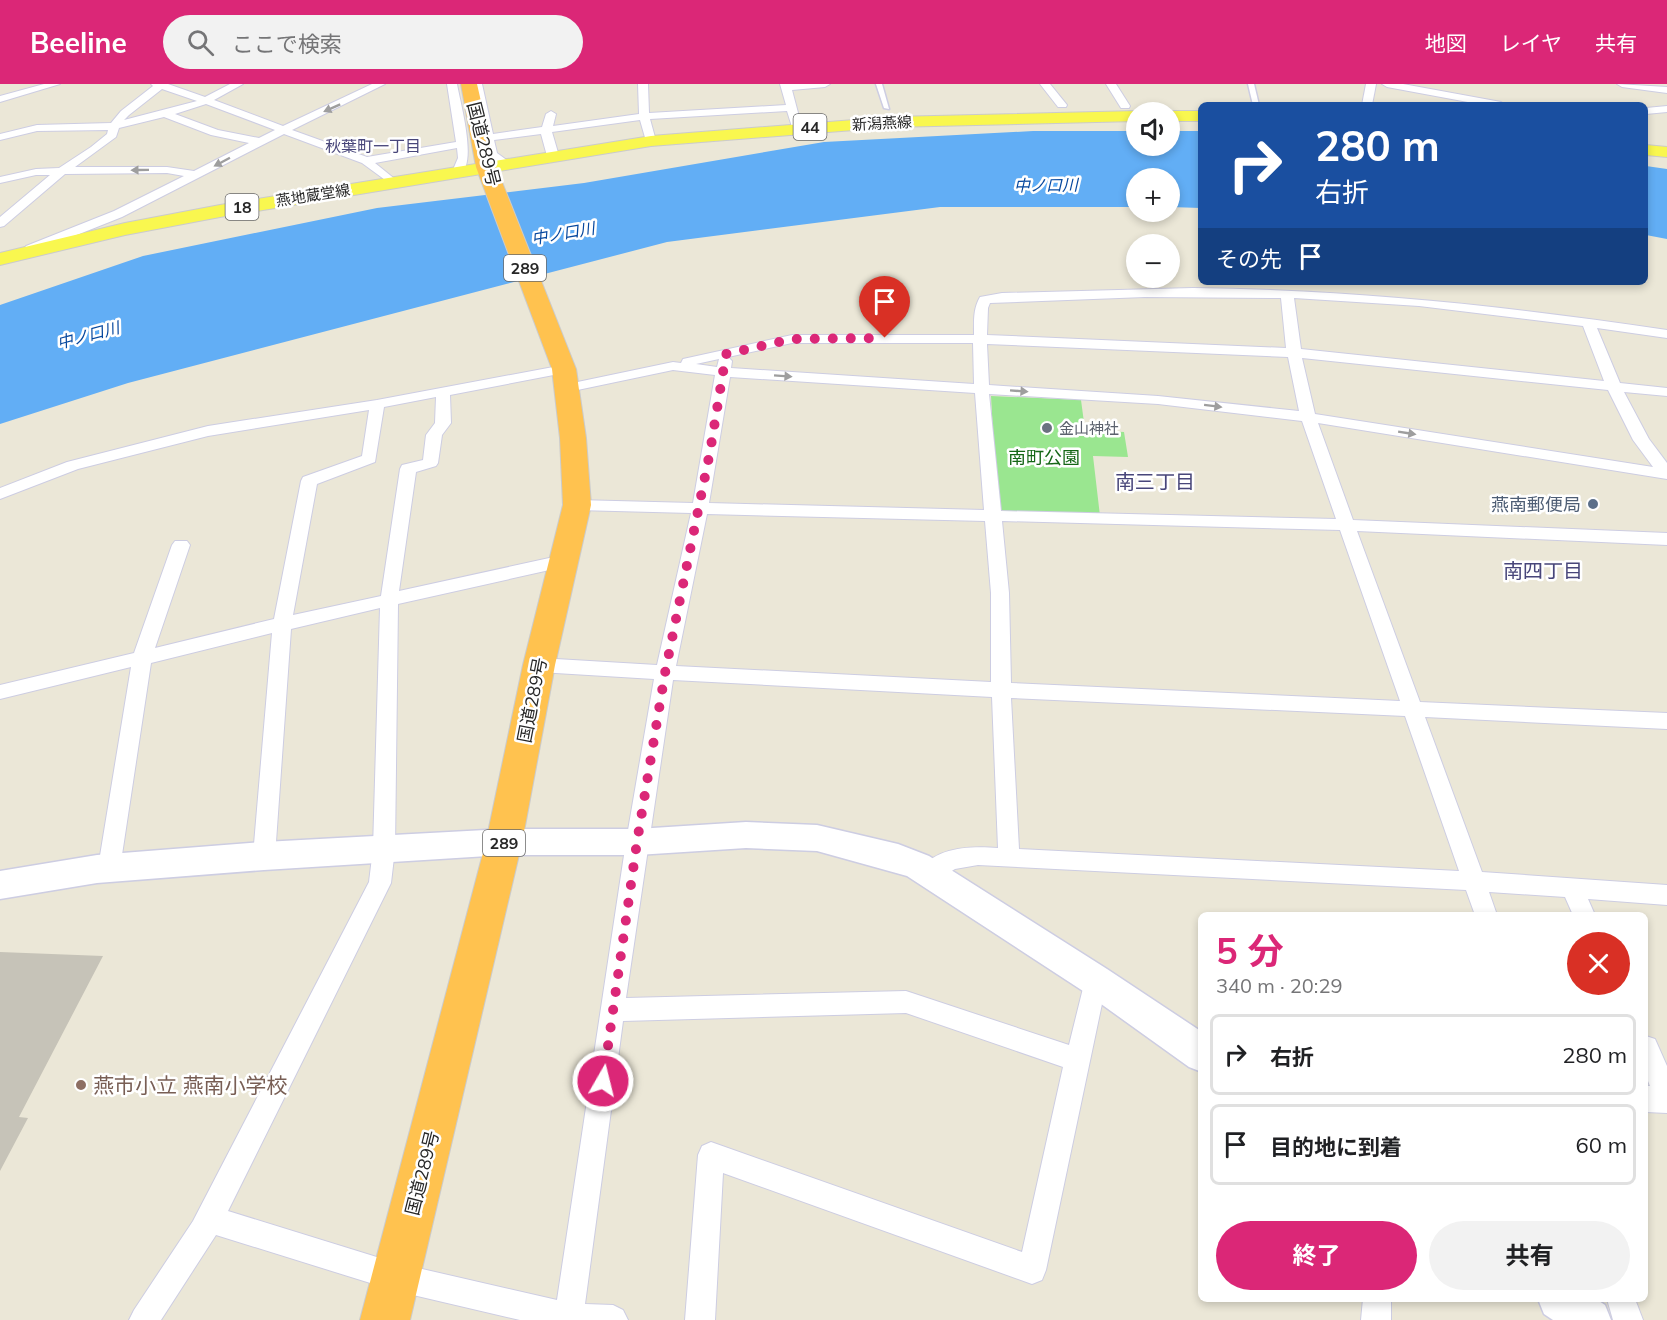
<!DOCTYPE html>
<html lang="ja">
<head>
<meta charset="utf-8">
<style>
  :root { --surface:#fff; --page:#f2f2f2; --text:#202124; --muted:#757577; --line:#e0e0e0; --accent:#db2777 }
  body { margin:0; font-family:Mulish,"Noto Sans JP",sans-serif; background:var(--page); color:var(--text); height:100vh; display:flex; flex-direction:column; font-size:22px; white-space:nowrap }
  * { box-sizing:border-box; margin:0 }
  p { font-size:20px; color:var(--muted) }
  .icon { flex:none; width:33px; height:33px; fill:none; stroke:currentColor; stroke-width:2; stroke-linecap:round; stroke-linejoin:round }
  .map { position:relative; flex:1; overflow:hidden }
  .panel { position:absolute; left:1198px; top:828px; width:450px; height:390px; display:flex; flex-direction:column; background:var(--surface); border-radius:9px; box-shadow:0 3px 9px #0003 }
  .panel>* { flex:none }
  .banner { position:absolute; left:1198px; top:18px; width:450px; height:183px; border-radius:9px; box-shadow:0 3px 9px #0003; background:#1a4fa0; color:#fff; overflow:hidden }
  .buttons { position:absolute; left:1126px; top:18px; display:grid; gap:12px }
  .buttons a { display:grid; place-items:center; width:54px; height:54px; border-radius:50%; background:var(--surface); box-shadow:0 3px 9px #0003; font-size:30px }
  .pin { position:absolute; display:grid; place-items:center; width:51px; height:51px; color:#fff; margin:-62px -26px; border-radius:50% 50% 50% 0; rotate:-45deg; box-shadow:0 0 6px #0007 }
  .pin .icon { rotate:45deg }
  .me { position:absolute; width:66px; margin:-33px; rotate:8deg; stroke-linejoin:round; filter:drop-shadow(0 0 4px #0008) }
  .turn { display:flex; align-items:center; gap:21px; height:126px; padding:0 18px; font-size:27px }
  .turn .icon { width:78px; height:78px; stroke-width:2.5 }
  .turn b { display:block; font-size:42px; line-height:51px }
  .then { display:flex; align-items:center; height:57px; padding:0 18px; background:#0003; gap:12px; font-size:22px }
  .round { display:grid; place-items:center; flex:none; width:63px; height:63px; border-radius:32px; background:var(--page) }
  .overview { display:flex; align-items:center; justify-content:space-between; height:102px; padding:0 18px }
  h1 { font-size:36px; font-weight:700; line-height:45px; color:var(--accent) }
  .button { display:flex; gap:12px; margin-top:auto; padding:12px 18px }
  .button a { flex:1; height:69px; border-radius:36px; background:var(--accent); color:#fff; font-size:24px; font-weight:700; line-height:69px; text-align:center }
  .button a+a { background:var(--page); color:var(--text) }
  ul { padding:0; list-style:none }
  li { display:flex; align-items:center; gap:18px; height:81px; margin:0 12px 9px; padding:0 6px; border:3px solid var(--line); border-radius:9px }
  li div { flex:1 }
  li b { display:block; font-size:22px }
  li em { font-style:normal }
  header { display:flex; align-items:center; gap:36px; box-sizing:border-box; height:84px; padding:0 30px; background:var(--accent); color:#fff }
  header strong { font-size:28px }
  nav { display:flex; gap:33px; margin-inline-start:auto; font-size:21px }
  .search { width:420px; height:54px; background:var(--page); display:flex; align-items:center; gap:15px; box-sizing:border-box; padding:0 21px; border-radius:33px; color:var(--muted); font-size:22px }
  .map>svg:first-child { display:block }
  .green { fill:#9ae690 }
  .water { fill:#62aef5 }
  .building { fill:#c6c3b8 }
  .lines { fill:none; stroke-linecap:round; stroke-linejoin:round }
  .lane-casing { stroke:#cdcde2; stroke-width:3 }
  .street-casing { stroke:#cdcde2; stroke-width:2 }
  .secondary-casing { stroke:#cdcde2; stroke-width:3 }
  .primary-casing { stroke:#cbcbcb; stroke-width:2 }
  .highway-casing { stroke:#cbcbcb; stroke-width:2 }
  .lane { fill:#fff; fill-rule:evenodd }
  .street { fill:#fff; fill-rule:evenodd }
  .secondary { fill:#fff; fill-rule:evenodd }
  .primary { fill:#f9f74f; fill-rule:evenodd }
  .highway { fill:#ffc24f; fill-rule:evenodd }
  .oneway { fill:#9e9e9e }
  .route { stroke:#db2777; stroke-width:10; stroke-dasharray:0 18 }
  .worship-dot { fill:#6b7280; stroke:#fff; stroke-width:2 }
  .service-dot { fill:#5c6f8a; stroke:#fff; stroke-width:2 }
  .education-dot { fill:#8d6e63; stroke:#fff; stroke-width:2 }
  .labels { text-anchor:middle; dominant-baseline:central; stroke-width:5; stroke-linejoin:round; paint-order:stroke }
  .far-street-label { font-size:15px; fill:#272727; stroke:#fff }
  .far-worship-label { font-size:15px; fill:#5b616d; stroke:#fff; text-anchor:start }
  .shield { fill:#fff; stroke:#686868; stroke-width:1.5 }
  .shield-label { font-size:16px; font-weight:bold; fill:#272727 }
  .far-neighbourhood-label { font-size:16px; fill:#48467a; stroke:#fff }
  .far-water-label { font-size:16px; font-style:italic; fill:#05479e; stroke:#fff }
  .street-label { font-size:18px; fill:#272727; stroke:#fff }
  .park-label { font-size:18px; fill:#156716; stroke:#fff }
  .service-label { font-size:18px; fill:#4e5e75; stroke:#fff; text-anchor:end }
  .neighbourhood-label { font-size:20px; fill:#48467a; stroke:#fff }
  .near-education-label { font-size:21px; fill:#785e54; stroke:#fff; text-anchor:start }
</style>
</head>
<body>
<header>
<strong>Beeline</strong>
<div class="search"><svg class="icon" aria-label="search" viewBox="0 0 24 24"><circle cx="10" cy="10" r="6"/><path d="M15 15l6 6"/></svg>ここで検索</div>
<nav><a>地図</a><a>レイヤ</a><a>共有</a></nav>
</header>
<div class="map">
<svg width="1667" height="1236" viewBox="0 0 1667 1236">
  <rect width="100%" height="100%" fill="#ebe7d7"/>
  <polygon class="green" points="991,312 1081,316 1085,346 1124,348 1128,373 1093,372 1100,432 997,426"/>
  <g class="water">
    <polygon points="1033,47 1137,47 1137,62 1170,62 1170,47 1201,47 1201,124 1170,123 1170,94 1137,94 1137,123 940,123 667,158 128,299 0,340 0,221 143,172 377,124 584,99 824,58"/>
    <polygon points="1646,82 1667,85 1667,155 1646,151"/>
  </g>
  <polygon class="building" points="0,868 103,872 19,1033 28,1034 0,1087"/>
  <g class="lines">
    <defs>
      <g id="lane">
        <polygon points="876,0 882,0 889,25 884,24"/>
        <polygon points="1248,0 1254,0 1259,21 1253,21"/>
      </g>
      <g id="street">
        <polygon points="44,0 60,0 0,18 0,12"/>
        <path d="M151,0H168L205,13L230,0H243L214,16L283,42L372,0H385L292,46L367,73L456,58L447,0H457C460,18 479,84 458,91L452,88L458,74L457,64L375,79L396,96V100L392,101L362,79L284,50L122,133L34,168H26L24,165L26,162L114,127L184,92L167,89L65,90L4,142L0,143V133L50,91H36L0,99V93L36,85L59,84L91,63L107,50L108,46L37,47L0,56V50L37,41L111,39L121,27L153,2ZM162,5L197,17L124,36L129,31ZM206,20L275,46L259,54L218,46L175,30ZM164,33L211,51L249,59L194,87L167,83H75L116,53L119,44Z"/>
        <polygon points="472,0 482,0 493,50 542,43 546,30 551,27 556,30 553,42 639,30 638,0 648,0 649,29 786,21 780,0 830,0 825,3 792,6 802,44 801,46 793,46 787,27 650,35 656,57 651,60 646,57 640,36 552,48 559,72 553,75 547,72 541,50 494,56 497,69 512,80 506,83 486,70"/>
        <polygon points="1040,0 1050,0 1067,21 1066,23 1058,23"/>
        <polygon points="1106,0 1116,0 1130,22 1129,24 1121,24"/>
        <polygon points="1366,0 1376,0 1372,21 1362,21"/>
        <polygon points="1382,0 1403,0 1501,18 1506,21 1484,21 1387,3"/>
        <polygon points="1617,0 1667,3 1667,9 1622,3"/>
        <polygon points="1667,22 1667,28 1646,30 1646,24"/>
        <path d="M1193,204C1355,206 1507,222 1667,246V254L1597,244L1620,299L1667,304V312L1624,308L1649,355L1667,379V395L1318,339L1353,436L1667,449V461L1357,447L1420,618L1667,629V645L1425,633L1482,788L1667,801V821L1588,815L1595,831H1573L1565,813L1489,808L1497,831H1475L1466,806L978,781L955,785L930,800L922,797L919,790C932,762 972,762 998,764L992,613L673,596L626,914L906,907L1069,961L1087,888L1095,885L1103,888L1107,896L1046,1186L1042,1196L1032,1200L723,1089L715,1236H685L698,1071L702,1062L711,1058L1022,1168L1063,983L906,929L623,937L585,1220L613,1221L623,1226L628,1236H520L396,1207L216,1151L161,1236H129L134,1226L193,1137L369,798L373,765L380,524L291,545L275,772L272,779L264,781L256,779L253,772L272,549L151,579L120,784L117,791L109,794L101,791L98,784L131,583L0,615V601L134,569L172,461L175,457H187L190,461L155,564L274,535L301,397L303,393L362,372L369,326L208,352L78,385L0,415V404L67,378L208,342L377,316L564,281L571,285L564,289L450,311L451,339L442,351L438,379L436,382L416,388L399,507L563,471L569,473L572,477L569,481L563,483L398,520L395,765L391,799L228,1127L396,1179L557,1216L626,758L654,595L539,588L532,586L530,581L532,576L539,574L657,581L691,429L577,426L571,425L569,421L571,417L577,416L693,419L715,291L673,286L568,308L561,304L568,300L673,278L681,279L683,275L792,251H974C974,237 973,225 980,213L1002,209ZM1145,213L1281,214L1286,264L987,251L988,224L990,219ZM1294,214L1419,222L1583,242L1604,297L1301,265ZM792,259H973L974,300L731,284L732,277L728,273ZM987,260L1288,273L1299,327L1158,312L989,301ZM1302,274L1608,306L1633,356L1653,383L1315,330ZM719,275L717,283L696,280ZM730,293L975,309L984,426L709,419ZM989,310L1158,320L1302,337L1336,435L1001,427ZM436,313L435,339L426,351L423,376L402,381L400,385L381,512L293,531L317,400L375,378L384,323ZM707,430L985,437L991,509V598L676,582ZM1002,437L1340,446L1400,617L1011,599L1009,509ZM1011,614L1405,632L1459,787L1019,765Z"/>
        <polygon points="1646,952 1655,955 1667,982 1667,1029 1646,1028 1646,1002 1650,1002 1646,992"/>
        <polygon points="1363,1215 1391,1215 1391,1236 1361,1236"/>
        <polygon points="1607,1215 1635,1215 1643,1236 1613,1236"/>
      </g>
      <g id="secondary">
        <polygon points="746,738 817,741 898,760 929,772 1107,885 1202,948 1202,988 1189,983 1083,907 907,792 817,767 746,764 637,771 504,771 264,786 97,799 0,815 0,787 97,771 264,758 504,745 637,745"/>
        <polygon points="1538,1215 1596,1215 1605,1221 1611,1236 1553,1236 1544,1230"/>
      </g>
      <g id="primary">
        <polygon points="1137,27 1143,28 1137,28 1137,37 892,43 651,62 220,133 125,151 0,181 0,169 125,139 220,121 651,52 892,33"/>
        <polygon points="1170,27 1202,27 1202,37 1170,37 1170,28 1164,28"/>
        <polygon points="1646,61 1667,63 1667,73 1646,71"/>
      </g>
      <polygon id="highway" points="461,0 477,0 496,83 576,285 586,354 591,421 555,581 522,758 410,1236 360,1236 486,758 523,581 563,421 560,354 552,285 476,83"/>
    </defs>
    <use href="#lane" class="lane-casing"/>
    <use href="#street" class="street-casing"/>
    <use href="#secondary" class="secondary-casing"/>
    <use href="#primary" class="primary-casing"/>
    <use href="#highway" class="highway-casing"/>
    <use href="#lane" class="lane"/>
    <use href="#street" class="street"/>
    <use href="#secondary" class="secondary"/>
    <use href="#primary" class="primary"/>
    <use href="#highway" class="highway"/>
  </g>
  <defs><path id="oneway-solid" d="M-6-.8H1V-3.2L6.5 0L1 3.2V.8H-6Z" transform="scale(1.5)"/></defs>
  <g class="oneway">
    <use href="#oneway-solid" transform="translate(332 24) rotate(156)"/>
    <use href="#oneway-solid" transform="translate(222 78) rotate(152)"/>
    <use href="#oneway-solid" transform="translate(140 86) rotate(179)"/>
    <use href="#oneway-solid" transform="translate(783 292) rotate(4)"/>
    <use href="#oneway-solid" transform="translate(1019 307) rotate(4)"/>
    <use href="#oneway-solid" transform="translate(1213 322) rotate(7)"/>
    <use href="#oneway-solid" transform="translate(1407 349) rotate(9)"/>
  </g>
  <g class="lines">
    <polyline class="route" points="603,997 637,758 665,589 710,368 726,270 792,255 885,254"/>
  </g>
  <circle class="worship-dot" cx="1047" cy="344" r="6"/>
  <circle class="service-dot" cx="1593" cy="420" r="6"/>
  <circle class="education-dot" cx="81" cy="1001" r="6"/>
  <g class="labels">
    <g class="far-street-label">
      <text transform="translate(882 39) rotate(-3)">新潟燕線</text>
      <text transform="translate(313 111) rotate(-9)">燕地蔵堂線</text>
    </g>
    <g class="far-worship-label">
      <text x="1059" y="344">金山神社</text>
    </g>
    <g class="shield">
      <rect x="793.5" y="30" width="33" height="26" rx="4.5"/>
      <rect x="225.5" y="110" width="33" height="26" rx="4.5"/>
      <rect x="504" y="171" width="42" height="26" rx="4.5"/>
      <rect x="483" y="746" width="42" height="26" rx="4.5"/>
    </g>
    <g class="shield-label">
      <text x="810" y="43">44</text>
      <text x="242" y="123">18</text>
      <text x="525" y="184">289</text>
      <text x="504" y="759">289</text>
    </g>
    <g class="far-neighbourhood-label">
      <text x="373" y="62">秋葉町一丁目</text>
    </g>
    <g class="far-water-label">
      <text transform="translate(1046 101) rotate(-1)">中ノ口川</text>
      <text transform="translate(563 149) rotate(-10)">中ノ口川</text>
      <text transform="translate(88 251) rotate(-15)">中ノ口川</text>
    </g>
    <g class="street-label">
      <text transform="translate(484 60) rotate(76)">国道289号</text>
      <text transform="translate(532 616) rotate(-79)">国道289号</text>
      <text transform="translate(422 1089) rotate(-76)">国道289号</text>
    </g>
    <g class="park-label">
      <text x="1044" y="373">南町公園</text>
    </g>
    <g class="service-label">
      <text x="1581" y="420">燕南郵便局</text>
    </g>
    <g class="neighbourhood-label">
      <text x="1155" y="397">南三丁目</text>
      <text x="1543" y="486">南四丁目</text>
    </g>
    <g class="near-education-label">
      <text x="93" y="1001">燕市小立 燕南小学校</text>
    </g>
  </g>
</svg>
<div class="buttons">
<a><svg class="icon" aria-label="sound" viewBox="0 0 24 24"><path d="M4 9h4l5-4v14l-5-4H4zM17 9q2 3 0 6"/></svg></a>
<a>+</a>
<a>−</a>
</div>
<div class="pin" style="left:885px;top:254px;background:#d93025"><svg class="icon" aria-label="arrive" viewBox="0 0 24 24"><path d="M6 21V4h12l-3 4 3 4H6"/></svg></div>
<svg class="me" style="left:603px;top:997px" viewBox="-20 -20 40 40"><circle r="17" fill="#db2777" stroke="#fff" stroke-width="3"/><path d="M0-11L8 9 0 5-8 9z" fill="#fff"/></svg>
<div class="banner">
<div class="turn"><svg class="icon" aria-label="right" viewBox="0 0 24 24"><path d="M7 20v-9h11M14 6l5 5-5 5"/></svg><div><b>280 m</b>右折</div></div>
<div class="then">その先<svg class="icon" aria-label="arrive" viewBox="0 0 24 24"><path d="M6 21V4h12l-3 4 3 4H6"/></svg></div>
</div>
<section class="panel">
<div class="overview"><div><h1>5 分</h1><p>340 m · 20:29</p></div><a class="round" style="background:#d93025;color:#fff"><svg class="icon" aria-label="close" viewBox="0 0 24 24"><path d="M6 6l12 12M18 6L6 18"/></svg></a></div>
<ul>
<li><svg class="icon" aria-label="right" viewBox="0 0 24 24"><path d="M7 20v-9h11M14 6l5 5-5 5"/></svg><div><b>右折</b></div><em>280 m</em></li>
<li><svg class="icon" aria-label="arrive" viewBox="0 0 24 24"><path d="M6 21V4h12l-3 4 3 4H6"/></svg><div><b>目的地に到着</b></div><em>60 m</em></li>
</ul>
<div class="button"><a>終了</a><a>共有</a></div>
</section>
</div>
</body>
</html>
